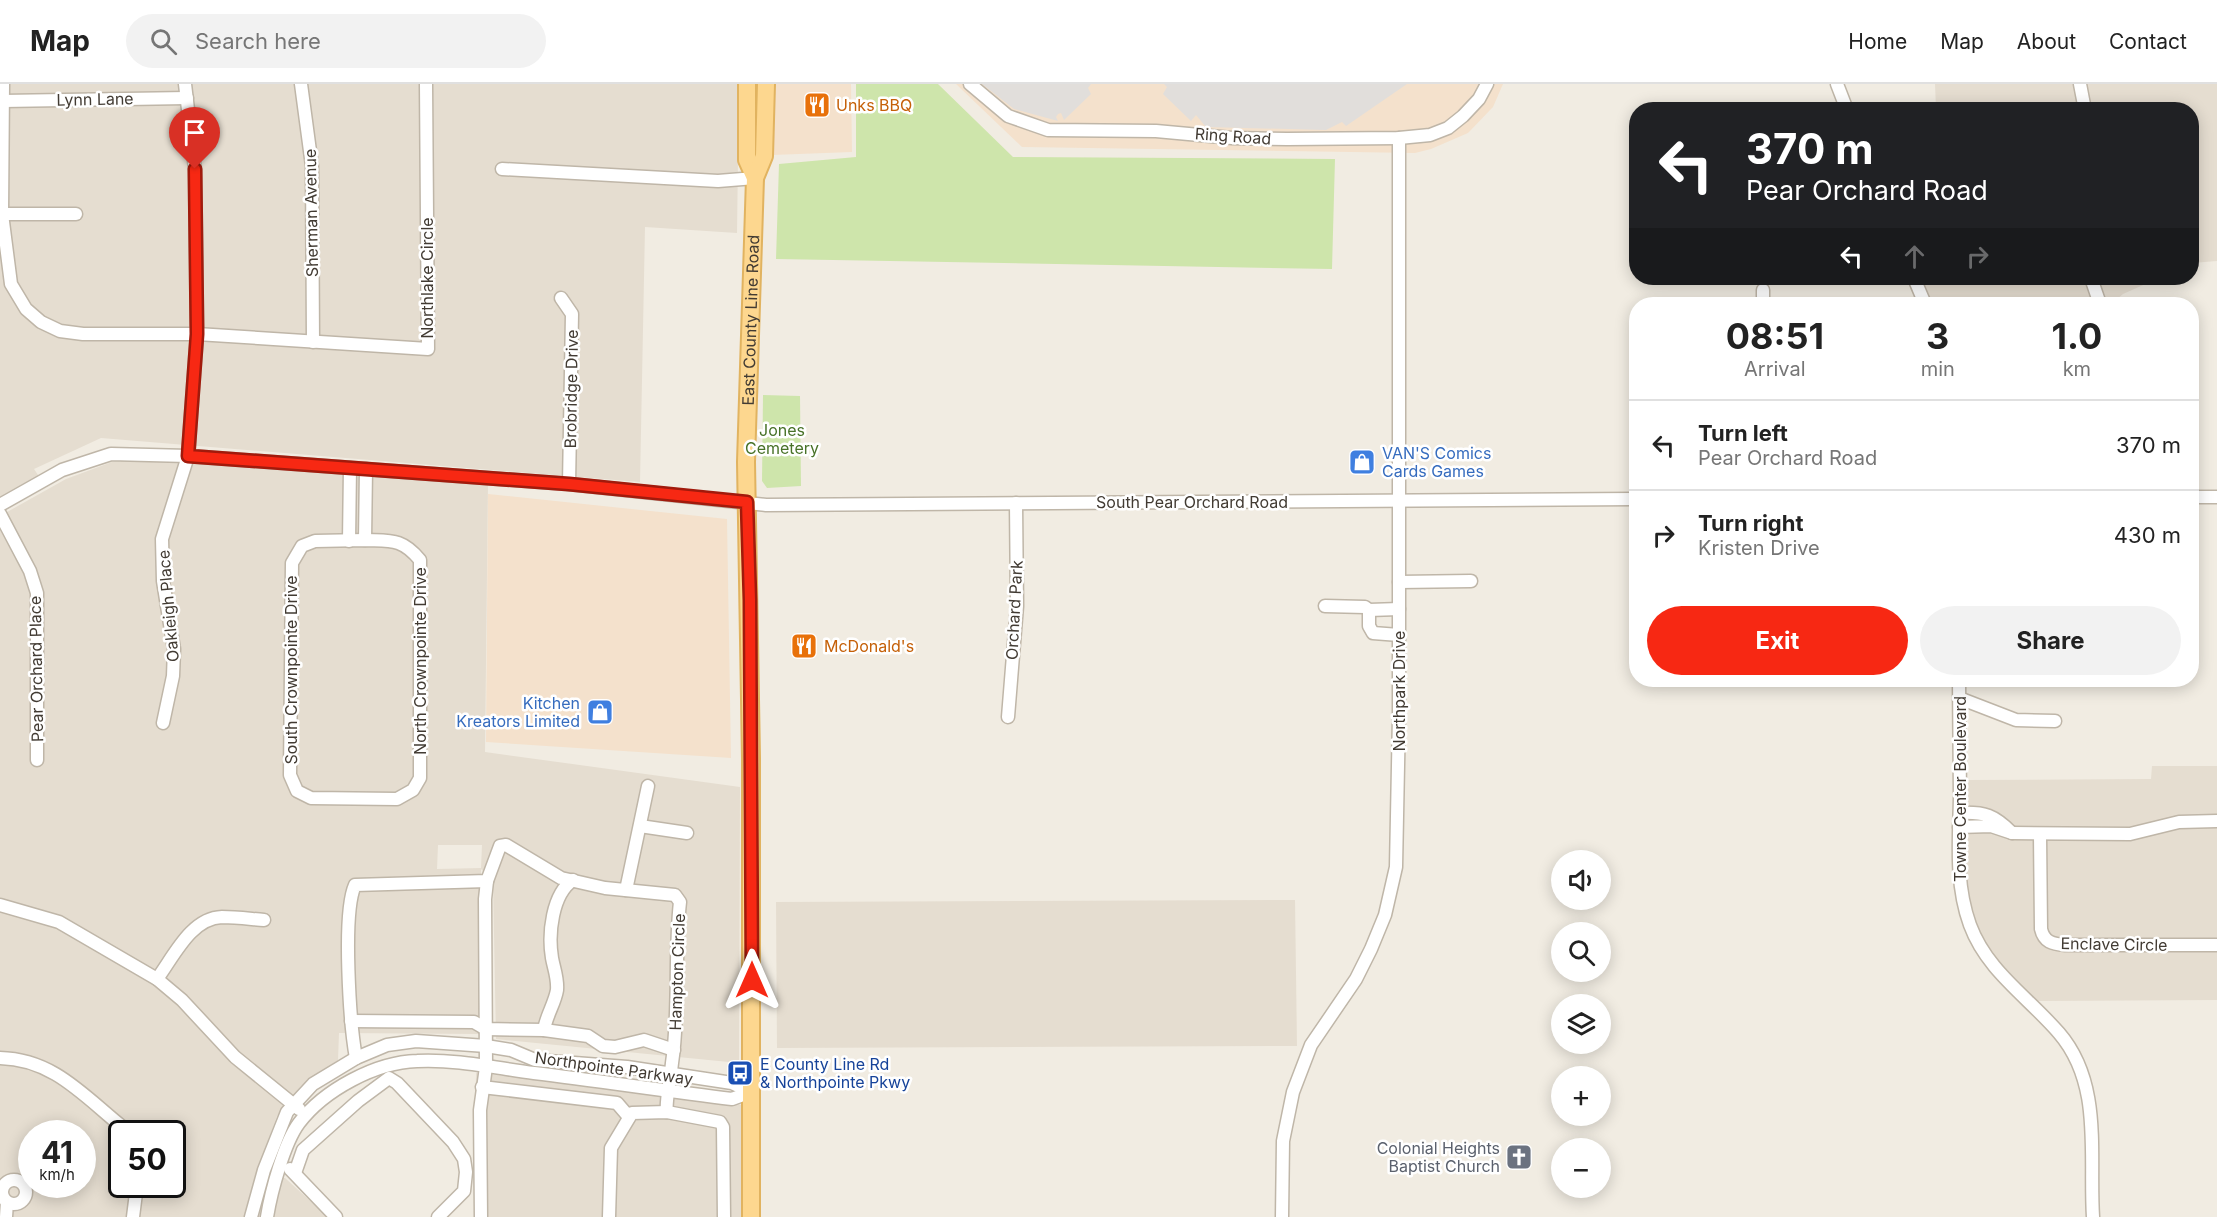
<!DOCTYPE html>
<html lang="en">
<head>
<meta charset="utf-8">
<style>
  :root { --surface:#fff; --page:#f2f2f2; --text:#222; --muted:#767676; --line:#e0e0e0; --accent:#f72813 }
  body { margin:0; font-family:Inter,sans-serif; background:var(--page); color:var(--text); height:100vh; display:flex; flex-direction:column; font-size:22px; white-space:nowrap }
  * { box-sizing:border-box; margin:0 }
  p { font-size:20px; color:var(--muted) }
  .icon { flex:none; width:33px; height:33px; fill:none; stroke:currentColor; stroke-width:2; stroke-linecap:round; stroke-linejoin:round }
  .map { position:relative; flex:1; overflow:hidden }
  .side { position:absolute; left:1629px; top:213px; width:570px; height:390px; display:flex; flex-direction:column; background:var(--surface); border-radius:24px; box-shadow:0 3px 15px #0003 }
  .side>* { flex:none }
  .banner { position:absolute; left:1629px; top:18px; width:570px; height:183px; border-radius:24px; box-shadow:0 3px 15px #0003; background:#202124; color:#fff; overflow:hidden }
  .buttons { position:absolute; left:1551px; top:766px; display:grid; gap:12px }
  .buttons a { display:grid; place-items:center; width:60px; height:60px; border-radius:50%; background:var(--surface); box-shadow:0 3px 15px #0003; font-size:30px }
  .speed { position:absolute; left:18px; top:1036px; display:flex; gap:12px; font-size:30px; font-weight:700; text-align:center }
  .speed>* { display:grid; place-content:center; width:78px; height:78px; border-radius:50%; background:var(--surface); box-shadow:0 3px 15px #0003; line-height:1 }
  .speed small { font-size:15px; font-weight:400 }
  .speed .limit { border:3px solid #111; border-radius:9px; background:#fff; color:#111 }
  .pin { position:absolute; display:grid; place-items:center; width:51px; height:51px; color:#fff; margin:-62px -26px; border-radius:50% 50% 50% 0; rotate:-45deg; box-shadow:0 0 6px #0007 }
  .pin .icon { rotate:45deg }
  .me { position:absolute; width:66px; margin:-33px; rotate:0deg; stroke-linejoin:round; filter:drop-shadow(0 0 4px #0008) }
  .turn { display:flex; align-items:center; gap:21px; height:126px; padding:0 18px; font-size:27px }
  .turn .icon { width:78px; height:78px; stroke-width:2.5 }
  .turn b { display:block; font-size:42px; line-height:51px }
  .lanes { display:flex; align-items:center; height:57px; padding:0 18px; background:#0003; justify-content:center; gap:30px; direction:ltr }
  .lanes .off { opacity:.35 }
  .eta { display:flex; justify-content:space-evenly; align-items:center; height:102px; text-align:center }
  .eta b { font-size:36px; font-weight:700; line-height:42px }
  .primary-button { display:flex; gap:12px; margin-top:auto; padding:12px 18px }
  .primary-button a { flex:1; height:69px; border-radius:36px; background:var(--accent); color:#fff; font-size:24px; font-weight:700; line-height:69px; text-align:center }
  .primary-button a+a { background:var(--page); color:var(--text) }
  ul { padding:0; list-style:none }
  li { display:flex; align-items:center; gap:18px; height:90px; padding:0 18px; border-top:2px solid var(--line) }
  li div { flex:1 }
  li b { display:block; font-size:22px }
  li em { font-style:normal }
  header { display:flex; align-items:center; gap:36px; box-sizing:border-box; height:84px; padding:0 30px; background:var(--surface); border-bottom:2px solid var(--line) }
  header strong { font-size:28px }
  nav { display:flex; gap:33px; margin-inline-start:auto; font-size:21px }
  .search { width:420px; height:54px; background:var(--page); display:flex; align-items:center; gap:15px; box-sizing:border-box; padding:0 21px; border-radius:33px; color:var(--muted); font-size:22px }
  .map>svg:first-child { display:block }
  .residential { fill:#e5ddd0; fill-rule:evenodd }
  .commercial { fill:#f4e1cc }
  .green { fill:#cee5ab }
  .parking { fill:#e1dedb }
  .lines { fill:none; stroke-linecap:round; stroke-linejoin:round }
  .minor-casing { stroke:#bfb6a8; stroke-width:15 }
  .major-casing { stroke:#e1b360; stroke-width:20 }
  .minor { stroke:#fff; stroke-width:12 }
  .major { stroke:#fdd78f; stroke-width:16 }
  .route-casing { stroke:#a11a0c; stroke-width:15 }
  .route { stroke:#f72813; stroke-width:10 }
  .labels { text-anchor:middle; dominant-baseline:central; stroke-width:5; stroke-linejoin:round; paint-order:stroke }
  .street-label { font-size:16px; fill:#423b33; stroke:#fff }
  .food-label { font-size:16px; fill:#c56008; stroke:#fff; text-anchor:start }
  .park-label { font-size:16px; fill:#487228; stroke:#fff }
  .shop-label { font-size:16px; fill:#366cbe; stroke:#fff; text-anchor:start }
  .transit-label { font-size:16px; fill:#164399; stroke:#fff; text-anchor:start }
  .worship-label { font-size:16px; fill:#5b616d; stroke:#fff; text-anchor:end }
</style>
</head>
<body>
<header>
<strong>Map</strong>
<div class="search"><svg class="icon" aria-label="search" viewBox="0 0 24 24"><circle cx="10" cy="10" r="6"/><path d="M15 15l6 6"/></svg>Search here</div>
<nav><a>Home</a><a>Map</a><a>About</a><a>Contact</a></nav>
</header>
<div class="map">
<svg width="2217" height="1133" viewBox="0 0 2217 1133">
  <rect width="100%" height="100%" fill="#f1ece2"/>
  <g class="residential">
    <polygon points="0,0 739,0 737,149 645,143 640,398 101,354 34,385 42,397 0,422"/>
    <polygon points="1935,0 2217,0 2217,177 2192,179 2192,26 1936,25"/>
    <polygon points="1922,194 2159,194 2123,210 2111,220 1933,220"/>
    <path d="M133,376L488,400L485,668L740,703L739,979L496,955L493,797L481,785L480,950L339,949L338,976L301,1002L277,1032L254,1095L285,1094L328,1133H0V432L66,395L112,378ZM482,761L481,784L437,785L438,761ZM32,1050H82V1101H32ZM122,1050H172V1101H122Z"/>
    <polygon points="2152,682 2217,682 2217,916 2037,917 1992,870 1973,833 1967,799 1967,696 2151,695"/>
    <polygon points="1295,816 1297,962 777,964 776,818"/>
    <polygon points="476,989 606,1002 742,1021 744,1031 744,1133 475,1133"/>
  </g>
  <g class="commercial">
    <polygon points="774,0 851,0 852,68 772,71"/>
    <polygon points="956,0 1503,0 1493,23 1468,49 1431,65 1415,69 1022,63"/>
    <polygon points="488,410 727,435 731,674 486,658"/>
  </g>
  <g class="green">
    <polygon points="856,0 938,0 1013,73 1335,75 1332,185 776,175 779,80 856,73"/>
    <polygon points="763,311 800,312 801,402 767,404 762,397"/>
  </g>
  <g class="parking">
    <polygon points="982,0 1091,0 1088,4 1091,10 1064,36 1061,29 1058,30 1056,33 1058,37 1014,25"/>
    <polygon points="1164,0 1407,0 1346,42 1342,38 1326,46 1206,43 1196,31 1191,37 1163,10 1167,3"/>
  </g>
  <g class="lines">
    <defs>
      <g id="minor">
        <polyline points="3,0 2,130 11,200 26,225 41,238 60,247 83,250 197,250 428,265 426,0"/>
        <polyline points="301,0 312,82 313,258"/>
        <polyline points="970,0 1008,32 1048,46 1156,47 1232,54 1287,55 1399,54 1430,51 1448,44 1463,32 1479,15 1487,0"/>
        <polyline points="1837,0 1847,26"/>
        <polyline points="2080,0 2085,26"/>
        <polyline points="3,17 187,14"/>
        <polyline points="502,85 718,97 755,94"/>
        <polyline points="2,130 76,130"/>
        <polyline points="1914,194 1925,220"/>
        <polyline points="2091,194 2100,220"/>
        <polyline points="561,214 572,230 569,400"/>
        <polyline points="1763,220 1763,206"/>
        <polyline points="2192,413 2217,413"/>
        <polyline points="0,421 62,386 111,370 188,372 569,400 766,421 1636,415"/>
        <polyline points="0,430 30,487 37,509 37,676"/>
        <path d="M365,456C391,457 402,454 420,476V694L413,706L397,715L311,714L297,707L290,691L292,479L302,462L315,457Z"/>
        <polyline points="365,456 366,385"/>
        <polyline points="349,457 350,384"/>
        <polyline points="1399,498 1471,497"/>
        <polyline points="1325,522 1365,523 1369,526 1399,525"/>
        <polyline points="1369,526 1369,542 1373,549 1399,551"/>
        <path d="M1959,596C1959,635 1960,675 1960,714C1959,757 1955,800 1970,841C1987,887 2027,912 2059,949C2103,1000 2089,1071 2093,1133"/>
        <polyline points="1959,614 2016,636 2055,637"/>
        <polyline points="1008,633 1017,522 1016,419"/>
        <polyline points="163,639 173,592 174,565 163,497 162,455 188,372 197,250 195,85 185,0"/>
        <polyline points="640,742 687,749"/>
        <path d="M1959,743L1991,742L2012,749C1994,731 1985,728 1960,729"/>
        <polyline points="2012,749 2130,750 2179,738 2217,737"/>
        <path d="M2040,751L2041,845C2044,858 2052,860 2065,861H2217"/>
        <polyline points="626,806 648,702"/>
        <polyline points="0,821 59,838 157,895 182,916 235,973 299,1025"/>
        <path d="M157,895C174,872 191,834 222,833C236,833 251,835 264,836"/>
        <polyline points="351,937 474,938 486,945 544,946 588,952 603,962 615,963 644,956 674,966"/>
        <path d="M544,946C546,932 555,919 557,906C558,894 554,885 552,874C548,850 552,810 573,796"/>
        <path d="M0,974C52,975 82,1010 120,1041L127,1050"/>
        <path d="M356,974C350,941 342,830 355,801L487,797L500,762L506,761L561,794L605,804L675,811L680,818C674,871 680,926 672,979C671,990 665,1020 667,1028"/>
        <polyline points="482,1003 617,1019 629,1033"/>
        <polyline points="290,1085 336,1133"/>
        <polyline points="295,1089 303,1066 358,1017 389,994 397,999 453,1058 464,1075 466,1088 464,1107 438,1133"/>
        <circle cx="14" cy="1108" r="12"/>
        <polyline points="6,1133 7,1118"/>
        <polyline points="133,1133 137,1101"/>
        <polyline points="251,1133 264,1086 287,1028 313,1000 356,974 387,961 416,957 486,962 511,966 535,976 627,983 732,999 751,1008"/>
        <path d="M267,1133C271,1108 284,1059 299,1039C324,1006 376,978 417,977C456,975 495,984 534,989C600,997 666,1007 732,1015L751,1008"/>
        <polyline points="481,1133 480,1026 486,983 485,815 487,797"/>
        <polyline points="609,1133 611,1064 632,1029 667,1028 720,1038 723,1043 724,1133"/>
        <polyline points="1282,1133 1283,1057 1293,1008 1311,961 1356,895 1371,865 1385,831 1396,783 1399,631 1399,54"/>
      </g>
      <g id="major">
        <polyline points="747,0 747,76 755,94"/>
        <path id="s1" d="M751,1133V674L746,378L755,94L764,72L766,0"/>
      </g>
    </defs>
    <use href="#minor" class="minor-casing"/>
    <use href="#major" class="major-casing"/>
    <use href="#minor" class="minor"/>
    <use href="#major" class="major"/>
  </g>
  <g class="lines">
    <defs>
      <polyline id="route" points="195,85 197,250 188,372 569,400 747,418 750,516 752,896"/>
    </defs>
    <use href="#route" class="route-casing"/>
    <use href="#route" class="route"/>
  </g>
  <defs>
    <symbol id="restaurant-square" viewBox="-11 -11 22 22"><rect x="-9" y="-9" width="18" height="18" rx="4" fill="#e8710a" stroke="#fff"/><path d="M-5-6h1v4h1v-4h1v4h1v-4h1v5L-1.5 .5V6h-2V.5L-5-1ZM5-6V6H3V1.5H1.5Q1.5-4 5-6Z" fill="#fff"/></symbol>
    <symbol id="shop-square" viewBox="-11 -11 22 22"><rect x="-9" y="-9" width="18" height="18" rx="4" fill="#3f7fe0" stroke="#fff"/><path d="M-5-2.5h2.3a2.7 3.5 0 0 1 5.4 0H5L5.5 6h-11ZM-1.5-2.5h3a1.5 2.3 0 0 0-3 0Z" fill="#fff"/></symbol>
    <symbol id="bus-square" viewBox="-11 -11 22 22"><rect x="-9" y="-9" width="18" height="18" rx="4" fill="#1a4fb4" stroke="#fff"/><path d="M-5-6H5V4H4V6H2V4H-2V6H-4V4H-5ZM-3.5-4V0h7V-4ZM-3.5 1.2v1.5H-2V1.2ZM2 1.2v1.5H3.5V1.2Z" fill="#fff"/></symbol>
    <symbol id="church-square" viewBox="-11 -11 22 22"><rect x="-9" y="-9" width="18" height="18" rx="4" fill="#6b7280" stroke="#fff"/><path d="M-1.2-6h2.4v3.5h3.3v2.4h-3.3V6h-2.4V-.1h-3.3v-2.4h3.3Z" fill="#fff"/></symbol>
  </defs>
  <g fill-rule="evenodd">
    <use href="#restaurant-square" x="802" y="6" width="30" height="30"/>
    <use href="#shop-square" x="1347" y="363" width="30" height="30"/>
    <use href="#restaurant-square" x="789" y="547" width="30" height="30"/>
    <use href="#shop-square" x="585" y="613" width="30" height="30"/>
    <use href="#bus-square" x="725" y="974" width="30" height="30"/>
    <use href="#church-square" x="1504" y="1058" width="30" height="30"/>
  </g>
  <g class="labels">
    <g class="street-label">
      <text transform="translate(95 15) rotate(-1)">Lynn Lane</text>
      <text transform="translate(1233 52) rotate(4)">Ring Road</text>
      <text transform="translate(311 129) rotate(-91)">Sherman Avenue</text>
      <text transform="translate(427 194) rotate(-90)">Northlake Circle</text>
      <text stroke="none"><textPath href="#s1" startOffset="897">East County Line Road</textPath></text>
      <text transform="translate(571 305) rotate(-89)">Brobridge Drive</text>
      <text x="1192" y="418">South Pear Orchard Road</text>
      <text transform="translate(168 522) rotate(-95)">Oakleigh Place</text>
      <text transform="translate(1014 526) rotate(-87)">Orchard Park</text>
      <text transform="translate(420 577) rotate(-90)">North Crownpointe Drive</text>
      <text transform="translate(36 585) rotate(-91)">Pear Orchard Place</text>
      <text transform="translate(291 586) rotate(-90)">South Crownpointe Drive</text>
      <text transform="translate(1399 607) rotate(-90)">Northpark Drive</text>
      <text transform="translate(1960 705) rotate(-90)">Towne Center Boulevard</text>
      <text transform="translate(2114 860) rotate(1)">Enclave Circle</text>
      <text transform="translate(677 888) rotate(-88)">Hampton Circle</text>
      <text transform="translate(614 984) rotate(8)">Northpointe Parkway</text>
    </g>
    <g class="food-label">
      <text x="836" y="21">Unks BBQ</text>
      <text x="824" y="562">McDonald's</text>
    </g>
    <g class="park-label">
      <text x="782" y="346">Jones<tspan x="782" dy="18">Cemetery</tspan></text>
    </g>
    <g class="shop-label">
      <text x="1382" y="369">VAN'S Comics<tspan x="1382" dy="18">Cards Games</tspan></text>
      <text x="580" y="619" text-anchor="end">Kitchen<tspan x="580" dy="18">Kreators Limited</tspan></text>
    </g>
    <g class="transit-label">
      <text x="760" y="980">E County Line Rd<tspan x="760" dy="18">&amp; Northpointe Pkwy</tspan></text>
    </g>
    <g class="worship-label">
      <text x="1500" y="1064">Colonial Heights<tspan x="1500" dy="18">Baptist Church</tspan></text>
    </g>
  </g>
</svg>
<div class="buttons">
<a><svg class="icon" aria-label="sound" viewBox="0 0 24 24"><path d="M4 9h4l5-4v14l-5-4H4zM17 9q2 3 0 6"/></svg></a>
<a><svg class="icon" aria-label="search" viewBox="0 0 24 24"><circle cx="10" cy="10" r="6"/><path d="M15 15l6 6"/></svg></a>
<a><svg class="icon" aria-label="layers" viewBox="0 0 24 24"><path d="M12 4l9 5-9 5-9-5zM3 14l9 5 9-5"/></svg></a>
<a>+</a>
<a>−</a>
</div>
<div class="speed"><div>41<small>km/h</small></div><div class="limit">50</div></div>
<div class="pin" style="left:195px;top:85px;background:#d93025"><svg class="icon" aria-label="arrive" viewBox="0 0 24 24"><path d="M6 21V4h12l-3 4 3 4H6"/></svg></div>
<svg class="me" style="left:752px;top:896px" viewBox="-20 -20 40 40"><path d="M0-17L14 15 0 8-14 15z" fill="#f72813" stroke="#fff" stroke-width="4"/></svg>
<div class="banner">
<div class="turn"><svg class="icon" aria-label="left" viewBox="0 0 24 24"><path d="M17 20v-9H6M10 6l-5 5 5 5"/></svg><div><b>370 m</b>Pear Orchard Road</div></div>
<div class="lanes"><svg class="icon" aria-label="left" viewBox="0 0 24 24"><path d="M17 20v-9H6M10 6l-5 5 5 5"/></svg><svg class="icon off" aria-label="ahead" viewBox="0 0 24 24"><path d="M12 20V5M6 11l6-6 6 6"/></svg><svg class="icon off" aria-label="right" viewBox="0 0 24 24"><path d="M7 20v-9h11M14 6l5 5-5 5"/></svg></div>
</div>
<section class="side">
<div class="eta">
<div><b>08:51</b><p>Arrival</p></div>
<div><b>3</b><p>min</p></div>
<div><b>1.0</b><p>km</p></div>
</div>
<ul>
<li><svg class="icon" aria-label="left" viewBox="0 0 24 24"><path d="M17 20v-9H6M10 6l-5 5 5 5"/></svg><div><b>Turn left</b><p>Pear Orchard Road</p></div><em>370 m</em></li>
<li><svg class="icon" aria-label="right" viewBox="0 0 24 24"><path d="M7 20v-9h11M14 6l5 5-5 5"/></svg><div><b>Turn right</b><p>Kristen Drive</p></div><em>430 m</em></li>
</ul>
<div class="primary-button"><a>Exit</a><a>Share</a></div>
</section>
</div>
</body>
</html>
